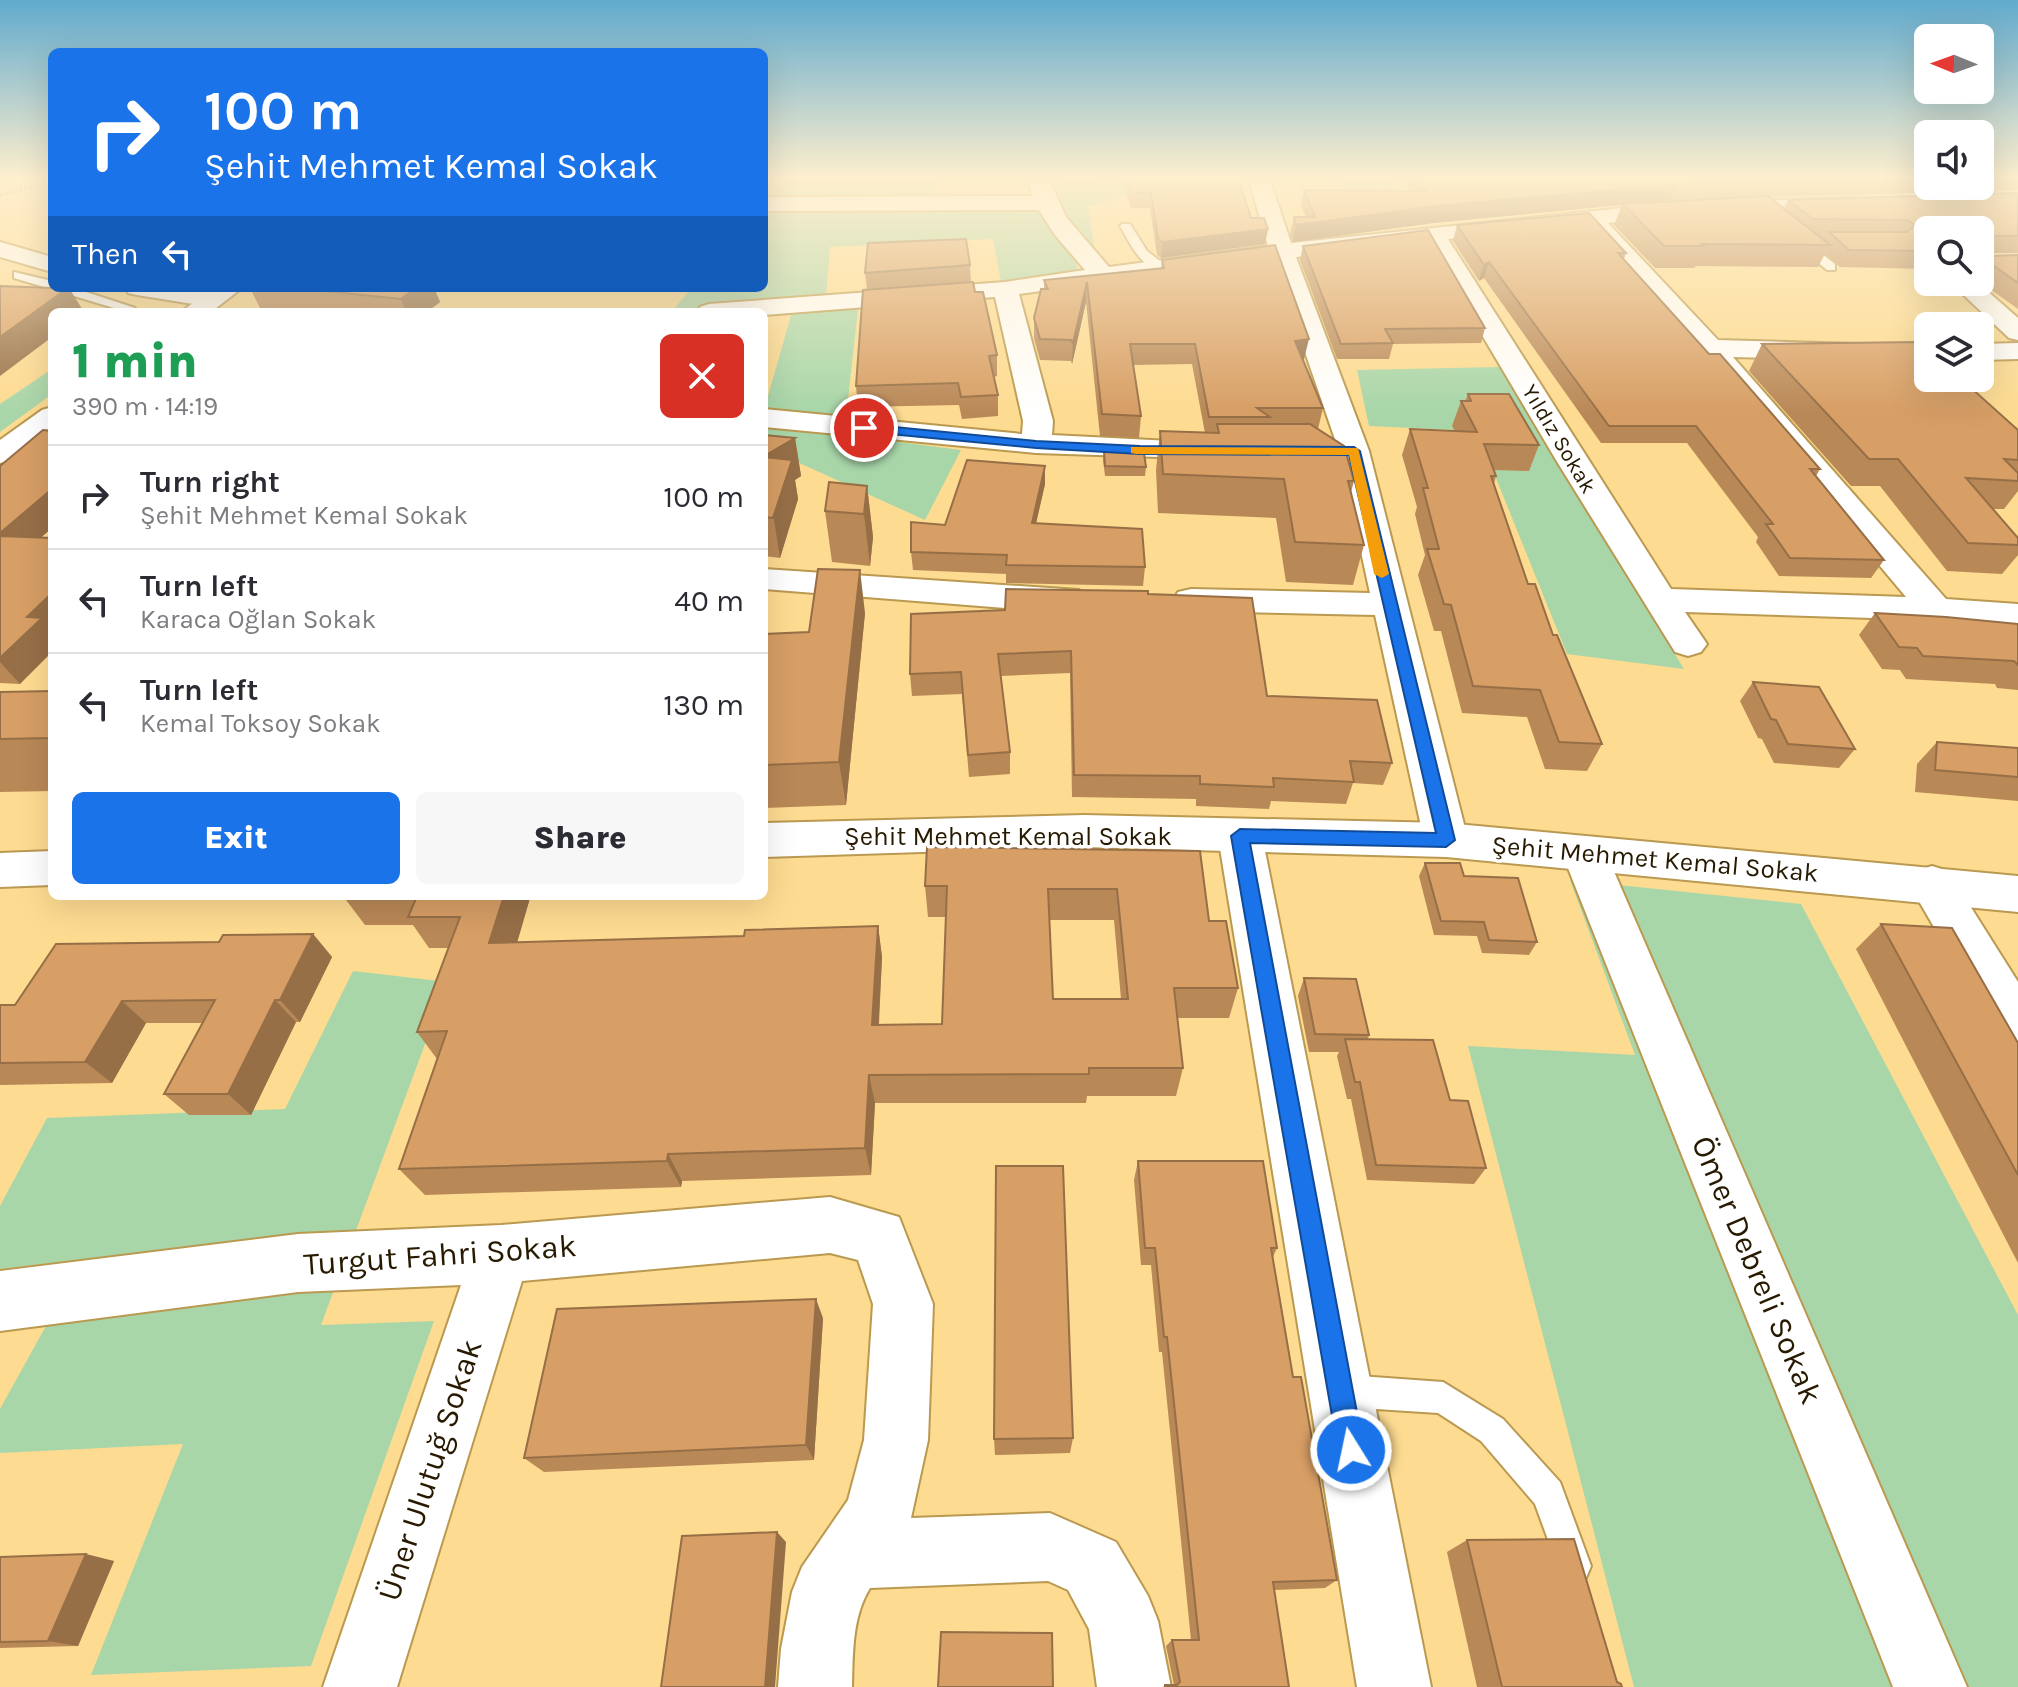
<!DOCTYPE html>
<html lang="en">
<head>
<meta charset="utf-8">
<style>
  :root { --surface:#fff; --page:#f7f7f7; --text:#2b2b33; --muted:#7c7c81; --line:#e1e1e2; --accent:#1a73e8 }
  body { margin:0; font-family:Karla,sans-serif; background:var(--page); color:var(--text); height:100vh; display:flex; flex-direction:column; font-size:30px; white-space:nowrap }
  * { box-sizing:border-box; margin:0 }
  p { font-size:26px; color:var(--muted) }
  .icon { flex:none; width:44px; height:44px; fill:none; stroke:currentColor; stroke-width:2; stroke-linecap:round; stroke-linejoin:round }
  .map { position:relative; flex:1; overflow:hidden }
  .sheet { position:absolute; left:48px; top:308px; width:720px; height:592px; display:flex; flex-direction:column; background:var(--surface); border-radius:12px; box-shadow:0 8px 32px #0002 }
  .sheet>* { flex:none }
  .banner { position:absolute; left:48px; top:48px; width:720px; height:244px; border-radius:12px; box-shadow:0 8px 32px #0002; background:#1a73e8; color:#fff; overflow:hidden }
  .needle { width:52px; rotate:271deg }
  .tools { position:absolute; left:1914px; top:24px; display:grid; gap:16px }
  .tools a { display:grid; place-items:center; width:80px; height:80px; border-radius:12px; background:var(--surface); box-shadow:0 8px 32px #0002; font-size:40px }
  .pin { position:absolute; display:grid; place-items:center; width:68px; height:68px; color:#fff; margin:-34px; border:4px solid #fff; border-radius:50%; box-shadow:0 2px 8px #0007 }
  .me { position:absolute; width:88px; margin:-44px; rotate:350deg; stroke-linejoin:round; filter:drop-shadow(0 0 6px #0008) }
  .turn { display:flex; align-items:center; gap:28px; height:168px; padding:0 24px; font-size:36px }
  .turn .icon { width:104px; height:104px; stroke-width:2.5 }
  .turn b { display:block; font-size:56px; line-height:68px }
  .then { display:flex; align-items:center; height:76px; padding:0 24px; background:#0003; gap:16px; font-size:30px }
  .round { display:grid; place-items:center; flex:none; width:84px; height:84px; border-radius:12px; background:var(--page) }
  .overview { display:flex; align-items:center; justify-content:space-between; height:136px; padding:0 24px }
  h1 { font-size:48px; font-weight:800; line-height:60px; color:#1e9e55 }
  .button { display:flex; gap:16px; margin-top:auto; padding:16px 24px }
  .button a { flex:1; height:92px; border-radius:12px; background:var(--accent); color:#fff; font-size:32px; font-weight:800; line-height:92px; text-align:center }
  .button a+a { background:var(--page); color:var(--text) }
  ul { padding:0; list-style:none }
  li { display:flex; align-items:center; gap:24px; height:104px; padding:0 24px; border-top:2px solid var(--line) }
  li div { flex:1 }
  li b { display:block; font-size:30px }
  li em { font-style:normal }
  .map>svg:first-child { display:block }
  .green { fill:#a8d6a9 }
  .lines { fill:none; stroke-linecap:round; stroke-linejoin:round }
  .lane-casing { stroke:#ba9950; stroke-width:4 }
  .street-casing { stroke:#ba9950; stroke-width:4 }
  .secondary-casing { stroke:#ba9950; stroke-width:4 }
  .path { stroke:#af945c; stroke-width:3; stroke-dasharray:3 2; stroke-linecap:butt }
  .lane { fill:#fff; fill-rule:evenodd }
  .street { fill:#fff; fill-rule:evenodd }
  .secondary { fill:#fff; fill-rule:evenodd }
  .wall { fill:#b98857; fill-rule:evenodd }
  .shaded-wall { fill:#966f47 }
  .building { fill:#d79e65; stroke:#966f47; stroke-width:2; fill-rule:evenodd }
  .route { fill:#1a73e8; stroke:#114b97; stroke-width:2 }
  .slow { fill:#f59e0b }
  .labels { text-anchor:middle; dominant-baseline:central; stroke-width:7; stroke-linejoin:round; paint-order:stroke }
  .far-street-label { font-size:22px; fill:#271a00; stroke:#fff }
  .street-label { font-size:26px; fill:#271a00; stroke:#fff }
  .near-street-label { font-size:32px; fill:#271a00; stroke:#fff }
</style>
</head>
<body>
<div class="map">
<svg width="2018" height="1687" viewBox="0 0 2018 1687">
  <rect width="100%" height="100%" fill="#fddb91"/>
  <g class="green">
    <polygon points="788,177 938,177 932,207 1060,205 1058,179 1155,186 1088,207 1095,252 1074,257 1079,273 1001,282 993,239 830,247 826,296 672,311 692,288 764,288 764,205"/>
    <polygon points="1337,177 1392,177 1418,225 1346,205"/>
    <polygon points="858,309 844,435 961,450 925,520 764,447 764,410 792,312"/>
    <polygon points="1499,367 1684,669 1567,654 1477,431 1369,426 1357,370"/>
    <polygon points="52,369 52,394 0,432 0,404"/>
    <polygon points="1570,880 1801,904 2018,1315 2018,1687 1634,1687 1468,1046 1635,1055"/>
    <polygon points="353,971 448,982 321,1325 434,1321 311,1666 91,1675 183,1444 0,1453 0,1409 83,1259 0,1269 0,1206 47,1118 285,1109"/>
  </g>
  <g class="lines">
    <defs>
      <g id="lane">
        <path d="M1122,224H1130L1147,251L1164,264V270C1142,271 1130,243 1120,226Z"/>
        <polygon points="1797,241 1805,241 1835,264 1835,270 1827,270 1797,245"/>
        <polygon points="14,272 52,281 52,288 74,288 135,308 124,311 14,278"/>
        <polygon points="1345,1375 1443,1382 1503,1419 1560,1482 1591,1566 1586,1578 1574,1583 1562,1578 1535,1504 1481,1441 1438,1413 1345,1407 1334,1402 1329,1391 1334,1380"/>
      </g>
      <g id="street">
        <path d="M1027,177H1048L1066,217L1109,267L1268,246L1248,177H1269L1291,243L1670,203L1852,198L1855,203L1852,208L1844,210L1670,217L1608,223L1718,340L1928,346V362L1733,357L1946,599L2018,604V626L1935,620L1685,612L1707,644L1701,652L1688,656L1675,652L1556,460L1427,242L1296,257L1369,451L1468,840L1462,852L1446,857L1430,852L1424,840L1375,615L1191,611L1178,608L1173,600L1178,592L1191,589L1370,593L1339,451L1273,259L1019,294L1053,421L1052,435L1231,444L1235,450L1231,456L1220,459L1036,453L764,427V409L1022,434L1023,421L995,297L764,315V312H696L700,307L709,304L1005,282L1085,270L1055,235L1039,210L764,211V197L1033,196ZM1585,225L1725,381L1906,597L1671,589L1448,239Z"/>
        <polygon points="1883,177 1907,177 1936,201 1925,208 1917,206"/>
        <polygon points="0,242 52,257 52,272 0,257"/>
        <polygon points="1950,282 1977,282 2018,318 2018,340 2009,338"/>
        <polygon points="125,288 188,288 221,294 225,299 221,304 212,307 137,295 128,293"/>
        <polygon points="2018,343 2018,359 1980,360 1980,344"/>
        <polygon points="764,569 1079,590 1084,598 1079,606 1066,609 1005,608 764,589"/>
        <polygon points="1240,820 1255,824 1262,836 1431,1687 1357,1687 1218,836 1225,824"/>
        <polygon points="1584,836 1600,841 1606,853 1967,1687 1893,1687 1562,853 1568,841"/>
        <polygon points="1932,866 1948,871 2018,982 2018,1048 2000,1041 1909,884 1916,871"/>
        <path d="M830,1197L899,1217L933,1304L928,1440L911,1518L1050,1513L1116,1542L1148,1596L1158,1621L1171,1687H1097L1089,1629L1068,1590L1048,1581L870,1588C852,1617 853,1653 852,1687H778L781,1649L792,1592L802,1567L848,1500L864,1440L873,1304L858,1260L830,1253L522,1281L397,1687H323L461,1285L298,1292L0,1331V1271L298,1234L501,1225Z"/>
      </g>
      <g id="secondary">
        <polygon points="213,288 242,288 211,312 181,312"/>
        <polygon points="52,407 52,430 11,460 0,463 0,440 42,410"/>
        <polygon points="1084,815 1446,823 2018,876 2018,912 1446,857 1084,847 764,857 764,823"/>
        <polygon points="52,851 52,885 0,887 0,853"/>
      </g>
    </defs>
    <use href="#lane" class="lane-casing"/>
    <use href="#street" class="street-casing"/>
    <use href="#secondary" class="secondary-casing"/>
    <polyline class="path" points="0,195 52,183"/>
    <use href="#lane" class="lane"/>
    <use href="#street" class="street"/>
    <use href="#secondary" class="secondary"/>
  </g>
  <g class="wall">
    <polygon points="1121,177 1238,177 1251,218 1268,229 1265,244 1161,258 1157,255 1150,208 1131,208"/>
    <path d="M1408,177H1928V186H1980V177H2018V190L1769,197L1784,208L1788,200L2018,193V253H1988L1991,256L2018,255V309L1980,282V230H1928V269L1840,267L1825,254L1818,267L1696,266L1694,268H1655L1614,225L1622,205L1433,223L1293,242L1290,234L1294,217H1306L1301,206L1304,190L1411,191L1406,183ZM1724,198L1636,203L1670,200Z"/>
    <polygon points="1457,225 1626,253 1624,259 1709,354 1820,469 1816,476 1884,560 1871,578 1779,576 1756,542 1758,537 1687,443 1601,443 1484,278 1479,281 1453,241"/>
    <polygon points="1303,246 1485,328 1481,343 1393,344 1389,359 1337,359 1300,260"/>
    <polygon points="1162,260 1304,359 1303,360 1323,408 1318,429 1354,481 1351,492 1364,545 1353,585 1286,582 1276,518 1158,513 1156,470 1160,431 1205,433 1192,364 1133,365 1141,416 1139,438 1100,436 1086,302 1072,364 1071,361 1040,360 1034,338 1034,318 1044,289 1044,280 1161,268"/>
    <polygon points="970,265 971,282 867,289 865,273"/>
    <polygon points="250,288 434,288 440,302 427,312 299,312 260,308"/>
    <polygon points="975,292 997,355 997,376 994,377 998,395 998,416 962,419 959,405 858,407 856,386"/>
    <polygon points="1762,344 2018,430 2018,491 2004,509 1992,509 2018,538 2018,555 2002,574 1947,571 1880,486 1851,486 1749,371"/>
    <polygon points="1468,394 1539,445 1529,471 1494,470 1496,476 1494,484 1528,584 1553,635 1602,744 1587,771 1545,769 1527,717 1462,713 1441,631 1434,631 1418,575 1425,555 1415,514 1417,507 1402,455 1410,429 1455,431 1452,426 1461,401 1465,401"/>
    <polygon points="52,431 52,528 41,537 20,684 0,683 0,466"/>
    <polygon points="764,435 795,438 801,476 795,480 798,499 780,558 764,556"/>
    <polygon points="1104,451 1146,467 1145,476 1105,476 1103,460"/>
    <polygon points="1045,466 1045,484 1036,523 1145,567 1143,586 1006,583 1006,574 913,570 911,552 945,525"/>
    <polygon points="867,486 873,537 870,566 832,562 825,511"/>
    <polygon points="1148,594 1267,696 1392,763 1383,785 1353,783 1346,804 1271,801 1269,809 1196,806 1196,799 1072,797 1070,673 1001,676 1010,752 1010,774 969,777 962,694 912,696 910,674 1005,610"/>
    <polygon points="865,613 846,805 764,808 764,634 809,632"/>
    <polygon points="1875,613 2018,624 2018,690 1997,688 1995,684 1906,679 1900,670 1882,669 1859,635"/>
    <polygon points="1753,682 1855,749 1839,768 1774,763 1762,739 1758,738 1740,701"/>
    <polygon points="52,691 52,791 0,792 0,692"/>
    <polygon points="1937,742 2018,748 2018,801 1915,792 1917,764"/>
    <path d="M1200,851L1209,921L1238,988L1229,1018H1177L1183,1068L1176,1096H1087L1086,1103H875L871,1175L682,1181L681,1187L425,1195L399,1169L437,1059L417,1032L448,948H429L413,925H365L343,896H529L530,898L517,942L744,936L878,926L882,957L879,1025L942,1024L946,917H928L925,886ZM1049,920H1114L1121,999H1053Z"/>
    <polygon points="1425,863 1464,876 1537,942 1529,955 1482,953 1477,936 1434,935 1419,876"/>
    <polygon points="1881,924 2018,1043 2018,1263 1856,949"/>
    <polygon points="313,934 332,957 300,1022 296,1022 251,1115 189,1115 164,1094 203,1023 146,1023 112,1083 0,1085 0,1005 15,1005 219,942"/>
    <polygon points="1304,978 1369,1035 1368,1039 1450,1100 1486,1168 1474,1184 1367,1180 1351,1099 1347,1099 1337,1056 1339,1052 1309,1052 1298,996"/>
    <polygon points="1138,1161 1277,1248 1273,1257 1293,1377 1337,1580 1325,1588 1274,1590 1289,1687 1163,1687 1165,1685 1174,1685 1166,1646 1172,1640 1191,1640 1162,1352 1159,1352 1151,1265 1141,1265 1134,1180"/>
    <polygon points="823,1318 814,1460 544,1472 524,1458"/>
    <polygon points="1073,1438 1070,1453 995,1455 994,1439"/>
    <polygon points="1467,1540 1617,1682 1622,1687 1477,1687 1447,1552"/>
    <polygon points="0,1557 114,1561 78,1646 0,1648"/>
  </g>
  <g class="shaded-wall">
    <polygon points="1677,184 1670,200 1433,223 1293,242 1296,225 1437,206"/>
    <polygon points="1268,229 1265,244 1161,258 1163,242"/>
    <polygon points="1489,262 1484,278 1479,281 1484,265"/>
    <polygon points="1087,282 1086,302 1072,364 1073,343"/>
    <polygon points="69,288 84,312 52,312 52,337 0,376 0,337"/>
    <polygon points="416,288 434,288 440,302 427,312 406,312 401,299"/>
    <polygon points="1309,339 1304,359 1291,362 1295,341"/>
    <polygon points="795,438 801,476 795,480 798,499 780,558 764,456"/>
    <polygon points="1045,466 1045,484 1032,541 1032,523"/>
    <polygon points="867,486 873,537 870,566 864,514"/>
    <polygon points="52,489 52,528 16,559 0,539 0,533"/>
    <polygon points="860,570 865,613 846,805 839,762"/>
    <polygon points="52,593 52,652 20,684 0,662 0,658 27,617"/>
    <polygon points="504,896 529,896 530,898 508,974 489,943"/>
    <polygon points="878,926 882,957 877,1054 872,1025"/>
    <polygon points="313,934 332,957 300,1022 280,1000"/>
    <polygon points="275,1000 296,1022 251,1115 228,1094"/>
    <polygon points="122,1001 146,1023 112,1083 85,1062"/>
    <polygon points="869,1075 875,1103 871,1175 865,1148"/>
    <polygon points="668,1154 682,1181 681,1187 667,1161"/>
    <polygon points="816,1299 823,1318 814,1460 806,1445"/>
    <polygon points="777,1532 786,1542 775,1687 765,1687"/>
    <polygon points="86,1554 114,1561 78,1646 48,1641"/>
  </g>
  <g class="building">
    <polygon points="1127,177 1238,177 1251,218 1264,218 1268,229 1163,242 1158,239 1151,193 1133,193"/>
    <polygon points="1417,177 1912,177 1677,184 1437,206 1296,225 1294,217 1315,217 1304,190 1426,191"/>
    <polygon points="2018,193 2018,236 1991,236 1988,239 1988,253 1991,256 2018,255 2018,283 1980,256 1980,230 1928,230 1928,251 1849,250 1829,232 1907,232 1915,225 1907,220 1813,219 1788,200"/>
    <polygon points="1768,196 1830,245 1702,244 1704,246 1664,246 1623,204"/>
    <polygon points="1589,213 1626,253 1618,253 1709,354 1720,354 1820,469 1810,469 1884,560 1790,558 1766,524 1773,524 1696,426 1609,426 1489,262 1484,265 1457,225"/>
    <polygon points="1428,230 1485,328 1385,329 1393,343 1341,344 1303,246"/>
    <polygon points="966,239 970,265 865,273 868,243"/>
    <polygon points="1275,245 1309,339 1295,341 1323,408 1257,408 1270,417 1209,417 1195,344 1130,344 1141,416 1102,414 1087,282 1073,343 1071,340 1040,339 1034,318 1041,289 1048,289 1044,280 1164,268 1162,260"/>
    <polygon points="973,282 975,292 983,292 997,355 989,356 998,395 961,397 958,383 856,386 863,290"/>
    <polygon points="0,286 52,288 68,288 0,337"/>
    <polygon points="296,288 416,288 401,299"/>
    <polygon points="1920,342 1928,349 1928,378 1960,378 2018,430 2018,460 2004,459 2018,473 2018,481 1966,478 2018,538 2018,545 1968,543 1898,459 1869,459 1762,344"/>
    <polygon points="1468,394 1509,394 1539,445 1484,444 1496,476 1491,476 1528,584 1535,584 1553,635 1557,635 1602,744 1559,742 1540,690 1473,686 1451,605 1444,604 1427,549 1439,549 1423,488 1428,488 1410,429 1477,432 1461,401 1471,401"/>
    <polygon points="1217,424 1310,424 1344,446 1354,481 1348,481 1364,545 1295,542 1284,479 1163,474 1160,431 1219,433"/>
    <polygon points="43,430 52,431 52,489 0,533 0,466"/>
    <polygon points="764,435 795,438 764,456"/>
    <polygon points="1104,451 1144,453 1146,467 1105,466"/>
    <polygon points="764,457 792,460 773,518 764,517"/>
    <polygon points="967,460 1045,466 1032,523 1142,529 1145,567 1006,565 1007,555 911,552 911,522 945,525"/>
    <polygon points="829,482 867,486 864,514 825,511"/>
    <polygon points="0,536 52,538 52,593 27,617 42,618 0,658"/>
    <polygon points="818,569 860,570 839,762 764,765 764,634 809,632"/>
    <polygon points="1006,589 1148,591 1148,594 1252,598 1267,696 1377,700 1392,763 1350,761 1354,782 1273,778 1274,787 1200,784 1200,776 1074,775 1071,651 998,654 1010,752 968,755 961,672 910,674 911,614 1005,610"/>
    <polygon points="1875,613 1946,617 2018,624 2018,665 2014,661 1923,656 1917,648 1899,647"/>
    <polygon points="1753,682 1819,687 1855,749 1788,744 1776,720 1771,719"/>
    <polygon points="52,691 52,738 0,739 0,692"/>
    <polygon points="1937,742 2018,748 2018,777 1935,770"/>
    <path d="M927,847L1200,851L1209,921H1226L1238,988H1174L1183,1068H1089V1074L869,1075L865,1148L668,1154L667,1161L399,1169L447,1031L417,1032L460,917H408L417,896H504L489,943L744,936L745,930L878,926L872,1025L942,1024L947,886H925ZM1048,889H1117L1128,999H1053Z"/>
    <polygon points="1425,863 1460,863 1464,876 1518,878 1537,942 1489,940 1484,922 1441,921"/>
    <polygon points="1881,924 1952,928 2018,1043 2018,1175"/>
    <polygon points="313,934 280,1000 275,1000 228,1094 164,1094 215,1000 122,1001 85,1062 0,1063 0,1005 15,1005 56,944 219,942 223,935"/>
    <polygon points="1304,978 1356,979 1369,1035 1315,1034"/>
    <polygon points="1345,1039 1433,1040 1450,1100 1468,1101 1486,1168 1376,1165 1360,1082 1355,1082"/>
    <polygon points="1138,1161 1263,1161 1277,1248 1271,1248 1293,1377 1301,1377 1337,1580 1273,1582 1289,1687 1165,1687 1165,1685 1177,1685 1180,1682 1172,1640 1199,1640 1167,1337 1164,1337 1155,1248 1145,1248"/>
    <polygon points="996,1166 1063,1166 1073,1438 994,1439"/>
    <polygon points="816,1299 806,1445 524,1458 557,1309"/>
    <polygon points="777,1532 765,1687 661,1687 682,1536"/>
    <polygon points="1574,1539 1617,1682 1621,1684 1622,1687 1502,1687 1467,1540"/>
    <polygon points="86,1554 48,1641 0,1642 0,1557"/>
    <polygon points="941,1632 1052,1633 1053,1687 938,1687"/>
  </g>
  <linearGradient id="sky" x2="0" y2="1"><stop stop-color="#61aacd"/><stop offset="0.43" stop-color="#feefce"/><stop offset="1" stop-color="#feefce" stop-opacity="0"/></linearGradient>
  <rect width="2018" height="413" fill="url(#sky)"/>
  <polygon class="route" points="864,424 1036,441 1140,446 1354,447 1360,451 1455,840 1446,847 1250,843 1364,1450 1361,1460 1351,1464 1341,1460 1338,1450 1231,836 1240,829 1436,833 1349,455 1140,454 1036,448 859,431 859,425"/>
  <polygon class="slow" points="1131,447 1358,448 1389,574 1382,578 1374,574 1349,455 1136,454 1131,453"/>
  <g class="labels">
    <g class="far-street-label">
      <text transform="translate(1559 439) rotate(59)">Yıldız Sokak</text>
    </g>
    <g class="street-label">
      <text x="1008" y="836">Şehit Mehmet Kemal Sokak</text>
      <text transform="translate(1655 859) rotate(5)">Şehit Mehmet Kemal Sokak</text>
    </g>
    <g class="near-street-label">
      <text transform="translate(440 1255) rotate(-4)">Turgut Fahri Sokak</text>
      <text transform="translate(1757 1270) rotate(67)">Ömer Debreli Sokak</text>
      <text transform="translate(430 1470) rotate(-72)">Üner Ulutuğ Sokak</text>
    </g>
  </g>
</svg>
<div class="tools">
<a><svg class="needle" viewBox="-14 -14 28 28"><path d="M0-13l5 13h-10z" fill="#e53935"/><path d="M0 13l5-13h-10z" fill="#7c7c81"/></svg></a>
<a><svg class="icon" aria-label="sound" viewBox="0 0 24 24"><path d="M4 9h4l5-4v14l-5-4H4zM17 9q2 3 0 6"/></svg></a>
<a><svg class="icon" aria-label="search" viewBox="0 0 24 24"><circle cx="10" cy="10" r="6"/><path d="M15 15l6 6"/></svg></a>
<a><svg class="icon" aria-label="layers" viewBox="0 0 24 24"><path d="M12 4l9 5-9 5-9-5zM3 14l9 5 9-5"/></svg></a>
</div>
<div class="pin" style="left:864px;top:428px;background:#d93025"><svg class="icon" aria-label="arrive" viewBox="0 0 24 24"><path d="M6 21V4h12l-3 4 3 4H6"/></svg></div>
<svg class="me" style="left:1351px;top:1450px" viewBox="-20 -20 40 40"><circle r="17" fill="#1a73e8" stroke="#fff" stroke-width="3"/><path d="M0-11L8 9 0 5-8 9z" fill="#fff"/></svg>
<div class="banner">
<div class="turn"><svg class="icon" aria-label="right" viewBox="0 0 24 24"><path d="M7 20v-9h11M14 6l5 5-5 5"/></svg><div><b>100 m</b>Şehit Mehmet Kemal Sokak</div></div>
<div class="then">Then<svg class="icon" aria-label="left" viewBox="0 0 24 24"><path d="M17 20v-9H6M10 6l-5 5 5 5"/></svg></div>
</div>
<section class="sheet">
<div class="overview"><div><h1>1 min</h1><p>390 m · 14:19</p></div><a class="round" style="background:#d93025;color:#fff"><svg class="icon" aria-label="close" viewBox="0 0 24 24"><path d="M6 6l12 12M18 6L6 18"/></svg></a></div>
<ul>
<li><svg class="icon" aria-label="right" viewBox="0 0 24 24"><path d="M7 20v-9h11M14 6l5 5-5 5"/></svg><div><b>Turn right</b><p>Şehit Mehmet Kemal Sokak</p></div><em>100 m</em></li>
<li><svg class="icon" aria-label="left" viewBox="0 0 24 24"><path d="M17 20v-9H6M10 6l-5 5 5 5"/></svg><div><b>Turn left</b><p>Karaca Oğlan Sokak</p></div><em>40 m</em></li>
<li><svg class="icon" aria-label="left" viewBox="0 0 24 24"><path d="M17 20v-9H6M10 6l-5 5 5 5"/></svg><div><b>Turn left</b><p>Kemal Toksoy Sokak</p></div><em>130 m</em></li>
</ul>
<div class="button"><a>Exit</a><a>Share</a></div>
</section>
</div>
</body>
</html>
